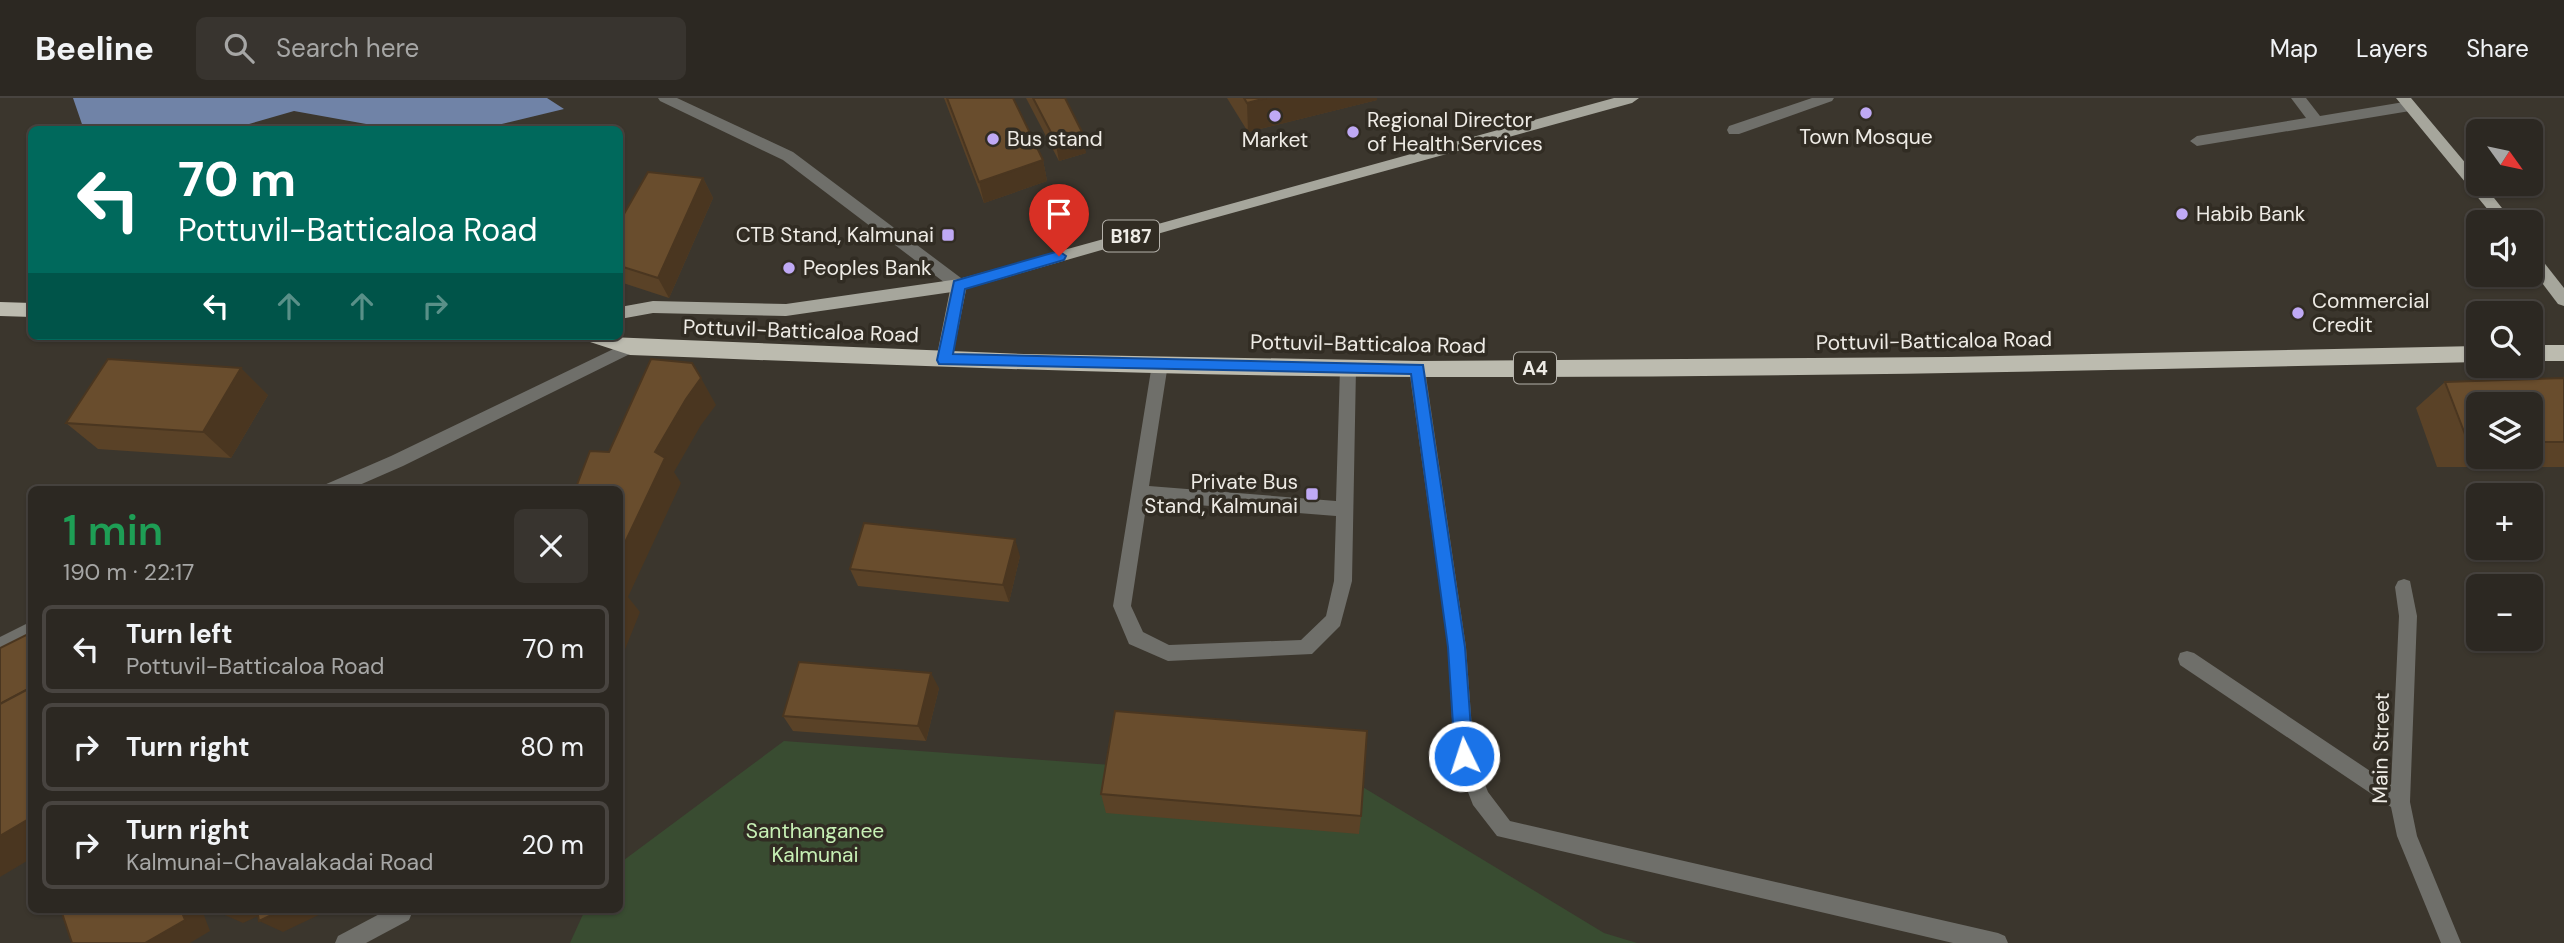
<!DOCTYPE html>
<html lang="en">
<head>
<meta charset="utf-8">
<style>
  :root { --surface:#2c2822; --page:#38342f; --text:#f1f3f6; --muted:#a6a6a5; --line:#484440 }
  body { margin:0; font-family:"DM Sans",sans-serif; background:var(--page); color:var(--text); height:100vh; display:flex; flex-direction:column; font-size:26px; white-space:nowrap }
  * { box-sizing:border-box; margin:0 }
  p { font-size:23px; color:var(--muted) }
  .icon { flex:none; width:38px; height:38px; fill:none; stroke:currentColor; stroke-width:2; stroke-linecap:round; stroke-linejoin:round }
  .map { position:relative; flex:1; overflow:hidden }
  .sheet { position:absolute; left:28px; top:388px; width:595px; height:427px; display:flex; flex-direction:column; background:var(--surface); border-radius:10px; box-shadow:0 2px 5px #0004,0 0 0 2px var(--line) }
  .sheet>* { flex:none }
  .guide { position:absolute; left:28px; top:28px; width:595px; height:214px; border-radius:10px; box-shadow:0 2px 5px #0004,0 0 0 2px var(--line); background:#00695c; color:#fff; overflow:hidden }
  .needle { width:46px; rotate:123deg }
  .tools { position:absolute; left:2466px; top:21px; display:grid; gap:14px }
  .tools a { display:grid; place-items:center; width:77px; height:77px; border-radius:10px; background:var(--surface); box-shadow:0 2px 5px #0004,0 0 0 2px var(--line); font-size:35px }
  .pin { position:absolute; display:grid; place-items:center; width:60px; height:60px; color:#fff; margin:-72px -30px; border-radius:50% 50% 50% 0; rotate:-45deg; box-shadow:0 0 7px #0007 }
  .pin .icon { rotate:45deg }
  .me { position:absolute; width:77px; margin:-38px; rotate:356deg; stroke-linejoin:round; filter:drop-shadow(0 0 5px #0008) }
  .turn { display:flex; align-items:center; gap:24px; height:147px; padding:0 35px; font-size:32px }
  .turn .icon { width:91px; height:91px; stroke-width:2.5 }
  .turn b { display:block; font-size:49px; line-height:60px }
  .lanes { display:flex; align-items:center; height:66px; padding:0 35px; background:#0003; justify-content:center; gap:35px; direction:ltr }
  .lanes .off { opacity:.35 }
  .round { display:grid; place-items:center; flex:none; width:74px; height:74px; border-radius:10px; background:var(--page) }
  .overview { display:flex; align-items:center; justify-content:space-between; height:119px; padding:0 35px }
  h1 { font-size:42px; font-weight:600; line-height:52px; color:#1e9e55 }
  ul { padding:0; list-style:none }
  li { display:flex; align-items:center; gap:21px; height:88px; margin:0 14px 10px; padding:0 21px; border:4px solid var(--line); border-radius:10px }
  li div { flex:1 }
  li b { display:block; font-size:26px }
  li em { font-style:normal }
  header { display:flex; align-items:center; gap:42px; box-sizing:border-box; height:98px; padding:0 35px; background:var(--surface); border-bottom:2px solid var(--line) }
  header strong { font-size:33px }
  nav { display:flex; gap:38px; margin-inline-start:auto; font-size:24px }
  .search { width:490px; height:63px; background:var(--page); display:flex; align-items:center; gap:18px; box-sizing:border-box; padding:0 24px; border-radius:10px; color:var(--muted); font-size:26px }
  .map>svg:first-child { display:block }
  .green { fill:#394c31 }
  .water { fill:#7083a7 }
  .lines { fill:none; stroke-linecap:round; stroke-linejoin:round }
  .lane { fill:#6f6f6a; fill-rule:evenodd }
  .street { fill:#6f6f6a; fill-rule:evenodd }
  .secondary { fill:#8e8e86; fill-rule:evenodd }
  .primary { fill:#a6a69c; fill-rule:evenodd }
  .highway { fill:#bcbbaf; fill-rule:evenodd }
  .wall { fill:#5a4227; fill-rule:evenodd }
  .shaded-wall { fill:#4a3620 }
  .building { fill:#694d2d; stroke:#4a3620; stroke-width:2 }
  .route { fill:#1a73e8; stroke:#114b97; stroke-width:2 }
  .poi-dot { fill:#bfa9f4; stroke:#312c23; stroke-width:2.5 }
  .labels { text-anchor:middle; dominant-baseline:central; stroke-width:7; stroke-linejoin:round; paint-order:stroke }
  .shield { fill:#312c23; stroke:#b5b2ab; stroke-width:2 }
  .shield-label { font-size:19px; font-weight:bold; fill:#eeebe5 }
  .poi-label { font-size:21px; fill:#eeebe5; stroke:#312c23; text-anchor:start }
  .street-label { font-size:21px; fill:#eeebe5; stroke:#312c23 }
  .park-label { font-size:21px; fill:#c7f0b5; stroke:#312c23 }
</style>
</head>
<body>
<header>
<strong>Beeline</strong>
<div class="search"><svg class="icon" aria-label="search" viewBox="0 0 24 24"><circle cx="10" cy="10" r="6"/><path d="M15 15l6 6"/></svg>Search here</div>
<nav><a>Map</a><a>Layers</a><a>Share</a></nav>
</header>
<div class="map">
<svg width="2564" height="845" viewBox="0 0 2564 845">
  <rect width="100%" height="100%" fill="#3b362d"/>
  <polygon class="green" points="784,643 1356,685 1604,835 1637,845 570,845 585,812 620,812 620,765"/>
  <polygon class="water" points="73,0 547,0 564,11 477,32 394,31 294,13 232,31 84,32"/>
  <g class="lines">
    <g class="lane">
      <polygon points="658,0 677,0 793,54 965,183 967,187 965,191 953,191 783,62 660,3"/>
      <path d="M1160,260L1168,266L1149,388L1336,403L1340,270L1348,264L1356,270L1352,483L1340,528L1312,556L1168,563L1129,546L1113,508L1152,266ZM1147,403L1336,418L1334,483L1326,518L1301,542L1169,547L1143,534L1131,508Z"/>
    </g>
    <g class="street">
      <polygon points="1812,0 1834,0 1832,3 1739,36 1729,36 1727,32 1729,28"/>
      <polygon points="2291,0 2306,0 2320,18 2410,3 2417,8 2410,13 2197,48 2190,43 2197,38 2306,20"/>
      <polygon points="630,243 636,245 638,249 636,253 403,368 348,392 321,392 324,387 391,358"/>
      <polygon points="1417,265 1423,266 1425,271 1466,549 1474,658 1488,694 1510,723 1998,835 2005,838 2008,845 1953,845 1497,738 1473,707 1454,658 1448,549 1409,271 1411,266"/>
      <polygon points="2404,481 2410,483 2417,518 2410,704 2417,738 2461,845 2441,845 2397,738 2391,709 2180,567 2178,561 2180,555 2187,553 2194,555 2391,687 2399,518 2395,489 2398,483"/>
      <polygon points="32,523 32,540 0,556 0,539"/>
      <polygon points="387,812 411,812 412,815 409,822 366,845 335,845 338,838"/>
    </g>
    <polygon class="secondary" points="959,181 967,187 952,262 944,268 936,262 951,187"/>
    <g class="primary">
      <polygon points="1614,0 1639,0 1632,5 1185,128 959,193 786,218 653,215 620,221 620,209 653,203 786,206 959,181"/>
      <polygon points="2396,0 2411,0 2478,80 2478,86 2483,86 2513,124 2498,124"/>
      <polygon points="2530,151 2535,153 2564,190 2564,208 2558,206 2530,169"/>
    </g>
    <g class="highway">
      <polygon points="0,204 32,205 32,219 0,218"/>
      <path d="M584,238L1024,256L1419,263L1948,259L2478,248V264C2125,272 1772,280 1419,279C1156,278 893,267 630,257L587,243Z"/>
      <rect x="2530" y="247" width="34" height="16"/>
    </g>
  </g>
  <g class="wall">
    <polygon points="944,0 1013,0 1043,62 1047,83 984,105"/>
    <polygon points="1026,0 1065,0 1086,55 1059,63"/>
    <polygon points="1227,0 1377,0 1377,2 1248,34"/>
    <polygon points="703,80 713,100 669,200 620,184 620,123"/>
    <path d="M2564,280V369H2437L2416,310L2445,284ZM2478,306H2530V359H2478Z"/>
    <polygon points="268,297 231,360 98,351 66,325"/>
    <polygon points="1020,458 1009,504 858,488 850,471"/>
    <polygon points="939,590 926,643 793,633 783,618"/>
    <polygon points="1101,696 1361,718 1359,736 1106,715"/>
  </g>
  <g class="shaded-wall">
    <polygon points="1266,0 1377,0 1377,2 1248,34 1247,5"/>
    <polygon points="1082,34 1086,55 1059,63 1055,42"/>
    <polygon points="1043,62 1047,83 984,105 979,84"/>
    <polygon points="703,80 713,100 669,200 658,180"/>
    <polygon points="241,270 268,297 231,360 203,334"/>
    <polygon points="701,280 716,307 701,327 674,374 681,385 628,499 640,514 620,564 620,455 655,354 686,301"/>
    <polygon points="1015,441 1020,458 1009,504 1003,487"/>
    <polygon points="931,575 939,590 926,643 918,628"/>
    <polygon points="32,719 32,760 0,779 0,738"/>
    <polygon points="181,812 202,812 210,833 190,845 145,845"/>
    <polygon points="221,812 271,812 243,825 218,814"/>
    <polygon points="282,812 329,812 283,834 259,823"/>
  </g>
  <g class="building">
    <polygon points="947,0 1013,0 1043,62 979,84"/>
    <polygon points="1033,0 1065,0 1082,34 1055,42"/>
    <polygon points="1244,0 1266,0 1247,5"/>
    <polygon points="648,74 703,80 658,180 620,168 620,123"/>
    <polygon points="108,261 241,270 203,334 66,325"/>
    <polygon points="651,261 692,265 701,280 686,301 655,354 665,360 620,455 620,392 575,392 590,353 609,354"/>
    <polygon points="2564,280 2564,344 2530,344 2530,306 2478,306 2478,344 2468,344 2445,284"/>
    <polygon points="864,425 1015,441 1003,487 850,471"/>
    <polygon points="32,534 32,589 0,606 0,550"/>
    <polygon points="799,564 931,575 918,628 783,618"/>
    <polygon points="32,589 32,719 0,738 0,606"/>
    <polygon points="1115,613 1367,633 1361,718 1101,696"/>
    <polygon points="61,812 181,812 185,822 145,845 72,845"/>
    <polygon points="257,812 282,812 259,823"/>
  </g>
  <polygon class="route" points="1059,153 1066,158 1064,162 965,191 953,256 1423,267 1465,549 1473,658 1470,663 1464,666 1458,663 1455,658 1448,549 1411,276 939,266 937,262 954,183"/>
  <g class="poi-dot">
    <circle cx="1866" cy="15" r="7"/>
    <circle cx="1275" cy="18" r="7"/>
    <circle cx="1353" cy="34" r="7"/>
    <circle cx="993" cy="41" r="7"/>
    <circle cx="2182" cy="116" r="7"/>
    <rect x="941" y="130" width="14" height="14" rx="3.5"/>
    <circle cx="789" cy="170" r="7"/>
    <circle cx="2298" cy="215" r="7"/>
    <rect x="1305" y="389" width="14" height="14" rx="3.5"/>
  </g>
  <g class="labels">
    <g class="shield">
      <rect x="1103" y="122.5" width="56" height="31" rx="5"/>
      <rect x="1514" y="254.5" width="42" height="31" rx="5"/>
    </g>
    <g class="shield-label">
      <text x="1131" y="138">B187</text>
      <text x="1535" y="270">A4</text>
    </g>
    <g class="poi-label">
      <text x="1367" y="22">Regional Director<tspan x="1367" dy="24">of Health Services</tspan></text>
      <text x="1866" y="39" text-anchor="middle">Town Mosque</text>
      <text x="1007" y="41">Bus stand</text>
      <text x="1275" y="42" text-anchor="middle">Market</text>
      <text x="2196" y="116">Habib Bank</text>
      <text x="934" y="137" text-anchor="end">CTB Stand, Kalmunai</text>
      <text x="803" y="170">Peoples Bank</text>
      <text x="2312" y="203">Commercial<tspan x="2312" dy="24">Credit</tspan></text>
      <text x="1298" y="384" text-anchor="end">Private Bus<tspan x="1298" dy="24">Stand, Kalmunai</tspan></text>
    </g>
    <g class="street-label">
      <text transform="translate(801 233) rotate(2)">Pottuvil-Batticaloa Road</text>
      <text transform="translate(1934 243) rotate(-1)">Pottuvil-Batticaloa Road</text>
      <text transform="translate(1368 246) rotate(1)">Pottuvil-Batticaloa Road</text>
      <text transform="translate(2381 650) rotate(-89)">Main Street</text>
    </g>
    <g class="park-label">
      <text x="815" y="733">Santhanganee<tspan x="815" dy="24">Kalmunai</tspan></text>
    </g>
  </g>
</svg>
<div class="tools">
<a><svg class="needle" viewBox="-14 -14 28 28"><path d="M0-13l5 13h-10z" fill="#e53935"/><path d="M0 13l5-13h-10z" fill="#a6a6a5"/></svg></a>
<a><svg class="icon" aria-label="sound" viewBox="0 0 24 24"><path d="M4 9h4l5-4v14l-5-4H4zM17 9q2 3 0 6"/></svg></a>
<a><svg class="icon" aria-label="search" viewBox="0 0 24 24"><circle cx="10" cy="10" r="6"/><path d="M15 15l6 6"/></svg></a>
<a><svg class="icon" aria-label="layers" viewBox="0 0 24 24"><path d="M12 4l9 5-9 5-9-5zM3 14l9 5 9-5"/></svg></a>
<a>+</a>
<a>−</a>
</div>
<div class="pin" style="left:1059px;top:158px;background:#d93025"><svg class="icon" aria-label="arrive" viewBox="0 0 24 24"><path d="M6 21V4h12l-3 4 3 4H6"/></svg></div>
<svg class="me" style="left:1464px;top:658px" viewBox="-20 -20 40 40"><circle r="17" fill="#1a73e8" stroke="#fff" stroke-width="3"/><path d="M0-11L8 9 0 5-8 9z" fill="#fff"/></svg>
<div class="guide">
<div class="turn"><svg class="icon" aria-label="left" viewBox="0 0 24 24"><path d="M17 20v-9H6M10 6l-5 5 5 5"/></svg><div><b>70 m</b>Pottuvil-Batticaloa Road</div></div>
<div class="lanes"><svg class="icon" aria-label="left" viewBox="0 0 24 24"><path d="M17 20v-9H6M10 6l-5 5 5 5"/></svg><svg class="icon off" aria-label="ahead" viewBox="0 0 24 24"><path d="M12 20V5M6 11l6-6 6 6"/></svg><svg class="icon off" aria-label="ahead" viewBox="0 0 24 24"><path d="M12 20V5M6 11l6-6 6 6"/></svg><svg class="icon off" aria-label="right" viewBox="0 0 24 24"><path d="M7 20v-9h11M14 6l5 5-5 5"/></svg></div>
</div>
<section class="sheet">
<div class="overview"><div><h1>1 min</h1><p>190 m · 22:17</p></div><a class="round"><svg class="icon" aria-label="close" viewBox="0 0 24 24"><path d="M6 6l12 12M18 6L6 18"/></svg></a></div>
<ul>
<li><svg class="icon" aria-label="left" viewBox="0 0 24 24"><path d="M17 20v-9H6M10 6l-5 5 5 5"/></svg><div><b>Turn left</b><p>Pottuvil-Batticaloa Road</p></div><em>70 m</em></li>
<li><svg class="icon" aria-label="right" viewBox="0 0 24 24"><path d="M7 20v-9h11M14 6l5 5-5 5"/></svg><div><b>Turn right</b></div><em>80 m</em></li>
<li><svg class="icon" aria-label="right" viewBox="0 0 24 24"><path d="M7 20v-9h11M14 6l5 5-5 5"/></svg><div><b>Turn right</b><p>Kalmunai-Chavalakadai Road</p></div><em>20 m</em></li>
</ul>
</section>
</div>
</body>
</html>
